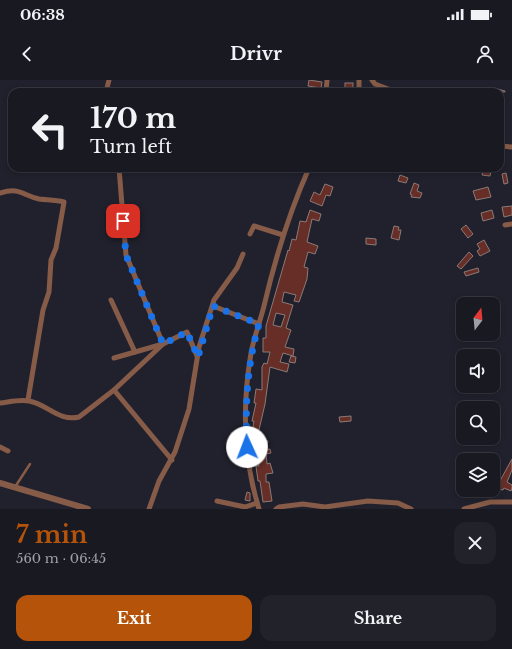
<!DOCTYPE html>
<html lang="en">
<head>
<meta charset="utf-8">
<style>
  :root { --surface:#191922; --page:#22222a; --text:#f1f3f6; --muted:#9fa0a5; --line:#373840; --accent:#b45309 }
  body { margin:0; font-family:"Libre Baskerville",serif; background:var(--page); color:var(--text); height:100vh; display:flex; flex-direction:column; font-size:15px; white-space:nowrap }
  * { box-sizing:border-box; margin:0 }
  p { font-size:13px; color:var(--muted) }
  .icon { flex:none; width:22px; height:22px; fill:none; stroke:currentColor; stroke-width:2; stroke-linecap:round; stroke-linejoin:round }
  .map { position:relative; height:429px; overflow:hidden }
  .panel { display:flex; flex-direction:column; background:var(--surface); flex:1 }
  .panel>* { flex:none }
  .banner { position:absolute; left:8px; top:8px; width:496px; height:84px; border-radius:12px; box-shadow:0 2px 6px #0003,0 0 0 1px var(--line); background:#191922; color:var(--text); overflow:hidden }
  .needle { width:26px; rotate:16deg }
  .controls { position:absolute; left:456px; top:217px; display:grid; gap:8px }
  .controls a { display:grid; place-items:center; width:44px; height:44px; border-radius:8px; background:var(--surface); box-shadow:0 2px 6px #0003,0 0 0 1px var(--line); font-size:20px }
  .pin { position:absolute; display:grid; place-items:center; width:34px; height:34px; color:#fff; margin:-17px; border-radius:8px; box-shadow:0 2px 6px #0006 }
  .me { position:absolute; width:44px; margin:-22px; rotate:358deg; stroke-linejoin:round; filter:drop-shadow(0 0 3px #0008) }
  .turn { display:flex; align-items:center; gap:14px; height:84px; padding:0 16px; font-size:18px }
  .turn .icon { width:52px; height:52px; stroke-width:2.5 }
  .turn b { display:block; font-size:28px; line-height:34px }
  .round { display:grid; place-items:center; flex:none; width:42px; height:42px; border-radius:12px; background:var(--page) }
  .overview { display:flex; align-items:center; justify-content:space-between; height:68px; padding:0 16px }
  h1 { font-size:24px; font-weight:800; line-height:30px; color:var(--accent) }
  .button { display:flex; gap:8px; margin-top:auto; padding:8px 16px }
  .button a { flex:1; height:46px; border-radius:12px; background:var(--accent); color:#fff; font-size:16px; font-weight:800; line-height:46px; text-align:center }
  .button a+a { background:var(--page); color:var(--text) }
  .status { display:flex; justify-content:space-between; align-items:center; height:28px; padding:0 20px; background:var(--surface); direction:ltr }
  .status svg { height:11px; fill:currentColor }
  header { display:flex; justify-content:space-between; align-items:center; height:52px; padding:0 16px; background:var(--surface); font-size:18px; font-weight:800 }
  .map>svg:first-child { display:block }
  .building { fill:#662e27; stroke:#8b7a77; fill-rule:evenodd }
  .lines { fill:none; stroke-linecap:round; stroke-linejoin:round }
  .service { stroke:#865b48; stroke-width:2.5 }
  .minor { stroke:#865b48; stroke-width:5 }
  .tertiary { stroke:#865b48; stroke-width:6 }
  .route { stroke:#1a73e8; stroke-width:7; stroke-dasharray:0 12.6 }
</style>
</head>
<body>
<div class="status"><b>06:38</b><svg viewBox="0 0 49 12"><path d="M0 12V9h3v3zM5 12V6h3v6zM10 12V3h3v9zM15 12V0h3v12zM26 1h20v11H26zM47 4h2v5h-2z"/></svg></div>
<header><svg class="icon" aria-label="back" viewBox="0 0 24 24"><path d="M15 5l-7 7 7 7"/></svg>Drivr<svg class="icon" aria-label="person" viewBox="0 0 24 24"><circle cx="12" cy="8" r="4"/><path d="M4 21q1-7 8-7t8 7"/></svg></header>
<div class="map">
<svg width="512" height="429" viewBox="0 0 512 429">
  <rect width="100%" height="100%" fill="#21212d"/>
  <g class="building">
    <polygon points="309,0 322,2 321,8 308,6"/>
    <rect x="345" y="3" width="8" height="7"/>
    <polygon points="494,8 505,11 505,12 493,12"/>
    <polygon points="500,38 504,39 501,50 500,50"/>
    <polygon points="483,90 491,91 490,96 482,95"/>
    <polygon points="506,93 508,103 504,104 502,94"/>
    <polygon points="400,95 408,98 406,103 398,101"/>
    <polygon points="414,103 419,105 417,111 422,113 420,118 411,117 412,115 410,114"/>
    <polygon points="325,104 333,107 330,116 326,115 322,126 310,121 314,112 320,115"/>
    <polygon points="488,107 491,117 476,120 473,111"/>
    <polygon points="512,126 512,135 504,137 502,127"/>
    <path d="M310,130L321,134L319,141L312,139L307,162L318,166L315,174L308,172L304,187L308,188L307,199L299,222L294,221L296,215L284,212L282,222L293,225L286,248L291,250L285,267L294,269L293,276L283,273L280,282L289,284L287,292L270,287L265,324L258,354L252,353L254,341H252L256,323H254L256,309L262,310V287L264,283L267,284L270,272H263V258H266V246L288,170L289,171L292,159L296,160L300,141L306,142ZM276,233L285,235L281,247L273,245Z"/>
    <polygon points="492,130 494,138 483,141 481,133"/>
    <polygon points="466,145 473,154 468,158 461,149"/>
    <polygon points="394,146 399,147 398,150 401,150 399,160 391,158"/>
    <polygon points="366,158 376,159 376,165 366,164"/>
    <polygon points="484,160 490,171 480,176 477,171 480,169 477,164"/>
    <polygon points="469,172 473,176 461,189 457,186"/>
    <polygon points="478,188 479,192 466,196 464,192"/>
    <polygon points="291,276 296,277 295,283 289,282"/>
    <polygon points="351,336 351,341 340,342 339,337"/>
    <polygon points="256,357 268,361 266,367 254,363"/>
    <polygon points="270,369 271,373 266,374 267,384 270,383 273,393 266,394 266,402 269,402 272,421 263,422 260,401 258,401 256,386 259,386 256,371"/>
    <polygon points="512,379 512,390 507,402 512,405 512,408 511,411 504,408 503,410 496,408"/>
    <polygon points="247,412 250,413 250,421 245,420"/>
  </g>
  <g class="lines">
    <polyline class="service" points="15,407 30,384"/>
    <g class="minor">
      <polyline points="372,0 375,4 396,12"/>
      <polyline points="106,12 109,0"/>
      <polyline points="326,12 327,0"/>
      <polyline points="359,12 359,0"/>
      <polyline points="500,66 512,67"/>
      <path d="M0,113C20,107 22,115 39,119C47,120 56,120 64,122L56,168L51,180L49,212L43,230L28,320"/>
      <polyline points="505,145 512,144"/>
      <polyline points="250,154 254,146 283,155"/>
      <polyline points="111,220 135,272"/>
      <polyline points="213,226 259,244"/>
      <polyline points="114,278 163,264 126,175 119,88"/>
      <polyline points="114,310 172,380"/>
      <path d="M0,323C9,322 20,319 29,321C47,324 59,342 79,337L114,310L163,264L187,252L197,276"/>
      <polyline points="0,367 8,371"/>
      <polyline points="217,421 245,427 257,423"/>
      <polyline points="149,429 159,401 175,372 189,329 199,267 214,220 237,188 243,174"/>
      <path d="M259,429C243,378 242,326 251,273C254,257 260,242 264,226C275,179 289,133 309,88"/>
      <polyline points="276,429 279,427 303,424 325,427 368,421 398,423 411,429"/>
      <polyline points="464,429 490,422 512,422"/>
    </g>
    <polyline class="tertiary" points="0,403 88,429"/>
  </g>
  <g class="lines">
    <path class="route" d="M123,141L126,175L163,264L187,252L198,277L213,226L259,244C247,285 245,324 247,367"/>
  </g>
</svg>
<div class="controls">
<a><svg class="needle" viewBox="-14 -14 28 28"><path d="M0-13l5 13h-10z" fill="#e53935"/><path d="M0 13l5-13h-10z" fill="#9fa0a5"/></svg></a>
<a><svg class="icon" aria-label="sound" viewBox="0 0 24 24"><path d="M4 9h4l5-4v14l-5-4H4zM17 9q2 3 0 6"/></svg></a>
<a><svg class="icon" aria-label="search" viewBox="0 0 24 24"><circle cx="10" cy="10" r="6"/><path d="M15 15l6 6"/></svg></a>
<a><svg class="icon" aria-label="layers" viewBox="0 0 24 24"><path d="M12 4l9 5-9 5-9-5zM3 14l9 5 9-5"/></svg></a>
</div>
<div class="pin" style="left:123px;top:141px;background:#d93025"><svg class="icon" aria-label="arrive" viewBox="0 0 24 24"><path d="M6 21V4h12l-3 4 3 4H6"/></svg></div>
<svg class="me" style="left:247px;top:367px" viewBox="-20 -20 40 40"><circle r="19" fill="#fff"/><path d="M0-13L10 11 0 6-10 11z" fill="#1a73e8"/></svg>
<div class="banner">
<div class="turn"><svg class="icon" aria-label="left" viewBox="0 0 24 24"><path d="M17 20v-9H6M10 6l-5 5 5 5"/></svg><div><b>170 m</b>Turn left</div></div>
</div>
</div>
<section class="panel">
<div class="overview"><div><h1>7 min</h1><p>560 m · 06:45</p></div><a class="round"><svg class="icon" aria-label="close" viewBox="0 0 24 24"><path d="M6 6l12 12M18 6L6 18"/></svg></a></div>
<div class="button"><a>Exit</a><a>Share</a></div>
</section>
</body>
</html>
